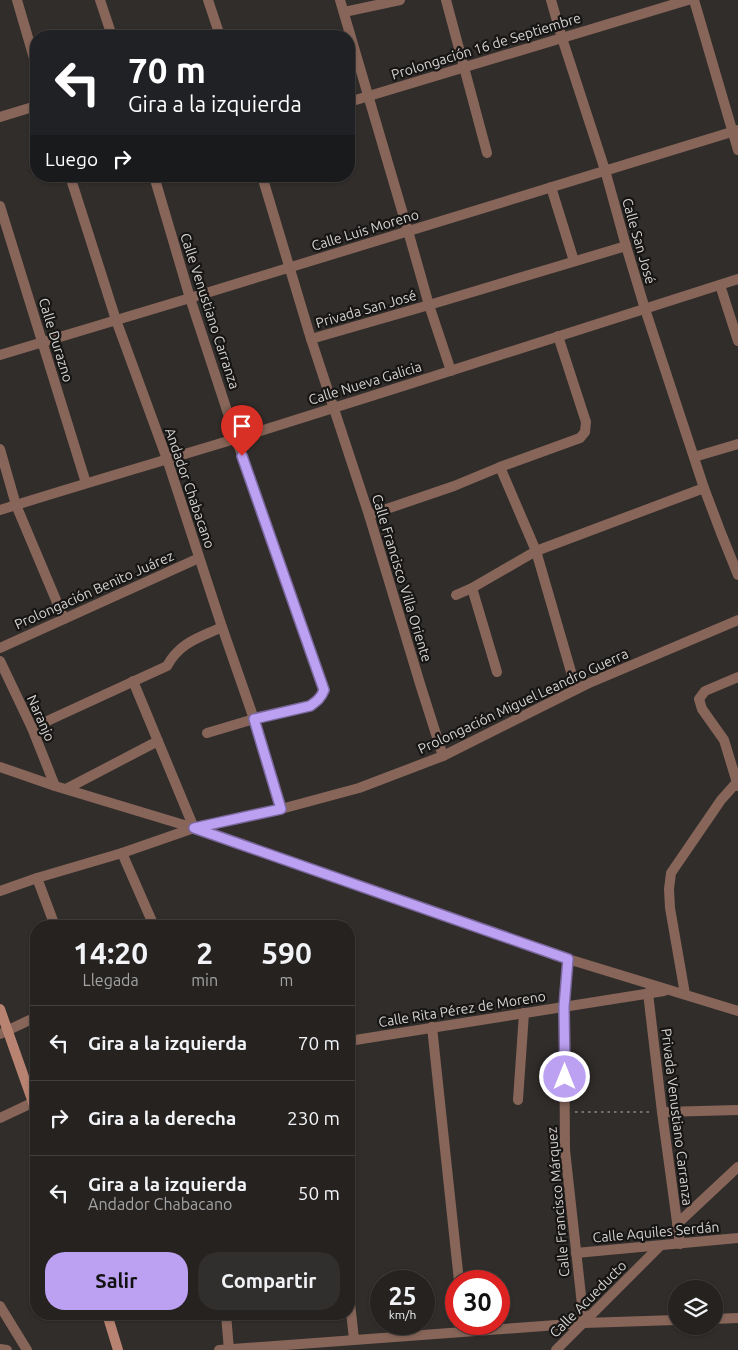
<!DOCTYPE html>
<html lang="es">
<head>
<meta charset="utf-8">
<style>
  :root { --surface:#252220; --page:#312f2d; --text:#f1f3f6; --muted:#a3a4a5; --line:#423f3e; --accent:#bca0f2 }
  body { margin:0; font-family:Ubuntu,sans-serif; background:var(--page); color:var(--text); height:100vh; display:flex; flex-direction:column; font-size:19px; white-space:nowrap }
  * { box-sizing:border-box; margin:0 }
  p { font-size:16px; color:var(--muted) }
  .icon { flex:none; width:28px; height:28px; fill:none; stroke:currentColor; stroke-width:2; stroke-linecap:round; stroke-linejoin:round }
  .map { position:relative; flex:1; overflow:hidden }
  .details { position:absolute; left:30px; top:920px; width:325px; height:400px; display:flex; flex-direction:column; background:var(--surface); border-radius:20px; box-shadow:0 1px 4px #0004,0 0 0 1px var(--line) }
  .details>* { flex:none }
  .hud { position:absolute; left:30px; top:30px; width:325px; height:152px; border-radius:20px; box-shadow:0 1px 4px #0004,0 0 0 1px var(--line); background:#202124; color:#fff; overflow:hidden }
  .buttons { position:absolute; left:668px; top:1280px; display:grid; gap:10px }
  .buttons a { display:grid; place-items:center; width:55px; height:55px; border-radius:50%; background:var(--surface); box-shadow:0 1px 4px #0004,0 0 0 1px var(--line); font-size:25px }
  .speed { position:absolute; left:370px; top:1270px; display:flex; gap:10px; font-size:25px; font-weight:700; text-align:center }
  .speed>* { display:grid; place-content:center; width:65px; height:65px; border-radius:50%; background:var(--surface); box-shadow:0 1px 4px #0004,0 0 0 1px var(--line); line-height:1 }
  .speed small { font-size:12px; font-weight:400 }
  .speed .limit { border:8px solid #d22; background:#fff; color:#111 }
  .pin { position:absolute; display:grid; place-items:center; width:42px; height:42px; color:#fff; margin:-51px -21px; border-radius:50% 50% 50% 0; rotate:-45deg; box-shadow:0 0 5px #0007 }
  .pin .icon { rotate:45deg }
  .me { position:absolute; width:55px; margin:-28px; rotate:0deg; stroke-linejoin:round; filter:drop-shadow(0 0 4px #0008) }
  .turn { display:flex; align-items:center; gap:18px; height:105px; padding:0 15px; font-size:22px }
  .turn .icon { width:65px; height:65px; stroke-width:2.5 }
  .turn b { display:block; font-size:35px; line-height:42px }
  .then { display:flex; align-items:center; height:48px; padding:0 15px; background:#0003; gap:10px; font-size:19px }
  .eta { display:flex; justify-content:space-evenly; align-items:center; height:85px; text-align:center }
  .eta b { font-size:30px; font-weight:600; line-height:35px }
  .action { display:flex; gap:10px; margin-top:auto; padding:10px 15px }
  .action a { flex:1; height:58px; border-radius:20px; background:var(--accent); color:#111; font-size:20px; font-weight:600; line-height:58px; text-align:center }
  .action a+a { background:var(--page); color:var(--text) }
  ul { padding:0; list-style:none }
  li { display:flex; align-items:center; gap:15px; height:75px; padding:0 15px; border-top:1px solid var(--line) }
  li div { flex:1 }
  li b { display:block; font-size:19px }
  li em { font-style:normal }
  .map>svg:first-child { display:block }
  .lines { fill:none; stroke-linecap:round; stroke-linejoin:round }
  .path { stroke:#73706e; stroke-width:2; stroke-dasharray:2.5 4; stroke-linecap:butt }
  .street { stroke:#876559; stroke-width:10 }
  .secondary { stroke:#b98371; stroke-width:10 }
  .route-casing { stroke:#7a689d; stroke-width:12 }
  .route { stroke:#bca0f2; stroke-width:9 }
  .labels { text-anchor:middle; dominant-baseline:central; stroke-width:4.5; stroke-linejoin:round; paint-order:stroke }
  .street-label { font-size:14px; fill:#d6d4d2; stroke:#171615 }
</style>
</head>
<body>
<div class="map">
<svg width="738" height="1350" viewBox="0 0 738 1350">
  <rect width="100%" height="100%" fill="#312d2b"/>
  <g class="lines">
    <polyline class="path" points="575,1112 652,1112"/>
    <g class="street">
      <polyline points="17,0 36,65"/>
      <polyline points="100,0 112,36"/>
      <polyline points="208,0 220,36"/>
      <polyline points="340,0 408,231 429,305 451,371"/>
      <polyline points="446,0 487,153"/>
      <polyline points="551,0 562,38 605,170 626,246 645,309 704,488 721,533 738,575"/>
      <polyline points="694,0 738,150"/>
      <polyline points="344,12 400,0"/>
      <polyline points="349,102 688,0"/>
      <polyline points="0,117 36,106"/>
      <polyline points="70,176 116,320 167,459 222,627 254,719 281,809"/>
      <path d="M154,176L190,298L236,438L324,690C322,698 317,701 310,705L254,719L207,733"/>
      <polyline points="262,176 311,339 369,515 421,687 443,756"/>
      <polyline points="551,187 574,261"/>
      <polyline points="0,206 86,483"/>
      <polyline points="720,285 738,341"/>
      <polyline points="311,339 429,305 626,246"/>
      <polyline points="0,355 190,298 738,130"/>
      <polyline points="0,449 16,505 64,619"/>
      <polyline points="694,457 738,444"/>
      <polyline points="500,467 536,551 576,689"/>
      <path d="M0,510C79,485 159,462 238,438C405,386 571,332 738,279"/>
      <polyline points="369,515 454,486 500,467 580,438 585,432 586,422 558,336"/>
      <polyline points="472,588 497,672"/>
      <polyline points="456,595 472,588 536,551 704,488"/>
      <polyline points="0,648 199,558"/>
      <polyline points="0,661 32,728 55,786"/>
      <polyline points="738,677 705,691 699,699 702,709 724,740 738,786"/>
      <polyline points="133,681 194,828"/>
      <path d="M32,728L167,666C180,642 199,638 222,627"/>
      <polyline points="0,767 55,786 194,828 568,959 738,1011"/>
      <polyline points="66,789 158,741"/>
      <polyline points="122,853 154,926"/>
      <polyline points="37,878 55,926"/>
      <polyline points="0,891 37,878 122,853 194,828 281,809 359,788 443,756 587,684 738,620"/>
      <polyline points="568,959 564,1007 565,1150 584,1323"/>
      <polyline points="648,993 662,1112 680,1244"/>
      <polyline points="685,994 670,908 669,889 671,873 721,800 737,782"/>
      <polyline points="432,1027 459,1281"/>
      <polyline points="0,1034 36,1017"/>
      <polyline points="349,1041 664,991"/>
      <polyline points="518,1100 524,1013"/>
      <polyline points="662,1112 738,1110"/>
      <polyline points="0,1118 36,1101"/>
      <polyline points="677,1224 738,1167"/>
      <polyline points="576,1253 738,1238"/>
      <polyline points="349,1294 354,1339"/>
      <polyline points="0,1306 27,1350"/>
      <polyline points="226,1314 229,1350"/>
      <polyline points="714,1319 738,1318"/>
      <polyline points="0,1349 7,1350"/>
      <polyline points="219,1350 584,1323 676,1320"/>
      <polyline points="556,1350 660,1246"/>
    </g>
    <g class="secondary">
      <polyline points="0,1009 36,1111"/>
      <polyline points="107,1314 118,1350"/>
    </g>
  </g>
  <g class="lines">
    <defs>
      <path id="route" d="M242,456L324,690C321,698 317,701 310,706L254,719L281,809L194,828L568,959L564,1007L565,1077"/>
    </defs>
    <use href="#route" class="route-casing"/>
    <use href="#route" class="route"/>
  </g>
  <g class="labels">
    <g class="street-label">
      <text transform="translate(486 46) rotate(-17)">Prolongación 16 de Septiembre</text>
      <text transform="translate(365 230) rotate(-17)">Calle Luis Moreno</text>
      <text transform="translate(639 241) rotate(74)">Calle San José</text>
      <text transform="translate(366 309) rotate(-16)">Privada San José</text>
      <text transform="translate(210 311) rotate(72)">Calle Venustiano Carranza</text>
      <text transform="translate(56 340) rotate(73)">Calle Durazno</text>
      <text transform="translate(365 383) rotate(-17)">Calle Nueva Galicia</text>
      <text transform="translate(190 488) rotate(71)">Andador Chabacano</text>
      <text transform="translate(402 578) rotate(73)">Calle Francisco Villa Oriente</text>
      <text transform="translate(94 590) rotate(-24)">Prolongación Benito Juárez</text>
      <text transform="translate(523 701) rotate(-25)">Prolongación Miguel Leandro Guerra</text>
      <text transform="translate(41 718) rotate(66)">Naranjo</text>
      <text transform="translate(462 1009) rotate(-9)">Calle Rita Pérez de Moreno</text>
      <text transform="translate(677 1117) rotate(83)">Privada Venustiano Carranza</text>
      <text transform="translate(558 1202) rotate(-95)">Calle Francisco Márquez</text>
      <text transform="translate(656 1232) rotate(-5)">Calle Aquiles Serdán</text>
      <text transform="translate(588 1299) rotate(-45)">Calle Acueducto</text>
    </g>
  </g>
</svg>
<div class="buttons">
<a><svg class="icon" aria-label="layers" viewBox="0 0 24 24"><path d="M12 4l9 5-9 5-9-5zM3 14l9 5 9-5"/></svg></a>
</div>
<div class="speed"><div>25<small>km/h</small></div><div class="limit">30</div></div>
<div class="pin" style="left:242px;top:456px;background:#d93025"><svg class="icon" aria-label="arrive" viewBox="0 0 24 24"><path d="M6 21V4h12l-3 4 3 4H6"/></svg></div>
<svg class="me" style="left:565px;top:1077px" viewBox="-20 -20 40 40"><circle r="17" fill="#bca0f2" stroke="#fff" stroke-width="3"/><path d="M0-11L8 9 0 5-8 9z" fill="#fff"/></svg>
<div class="hud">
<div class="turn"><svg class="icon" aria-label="left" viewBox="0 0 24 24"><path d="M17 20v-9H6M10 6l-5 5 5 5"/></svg><div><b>70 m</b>Gira a la izquierda</div></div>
<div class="then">Luego<svg class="icon" aria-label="right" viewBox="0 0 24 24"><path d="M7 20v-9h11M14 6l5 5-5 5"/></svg></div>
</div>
<section class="details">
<div class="eta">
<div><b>14:20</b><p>Llegada</p></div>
<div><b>2</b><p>min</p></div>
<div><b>590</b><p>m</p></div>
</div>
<ul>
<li><svg class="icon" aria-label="left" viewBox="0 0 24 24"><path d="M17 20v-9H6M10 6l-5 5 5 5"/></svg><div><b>Gira a la izquierda</b></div><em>70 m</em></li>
<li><svg class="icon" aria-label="right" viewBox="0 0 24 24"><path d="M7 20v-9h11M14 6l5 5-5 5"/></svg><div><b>Gira a la derecha</b></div><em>230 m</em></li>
<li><svg class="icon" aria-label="left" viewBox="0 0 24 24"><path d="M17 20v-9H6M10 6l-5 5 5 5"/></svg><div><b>Gira a la izquierda</b><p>Andador Chabacano</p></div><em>50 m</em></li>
</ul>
<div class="action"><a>Salir</a><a>Compartir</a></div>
</section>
</div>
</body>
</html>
